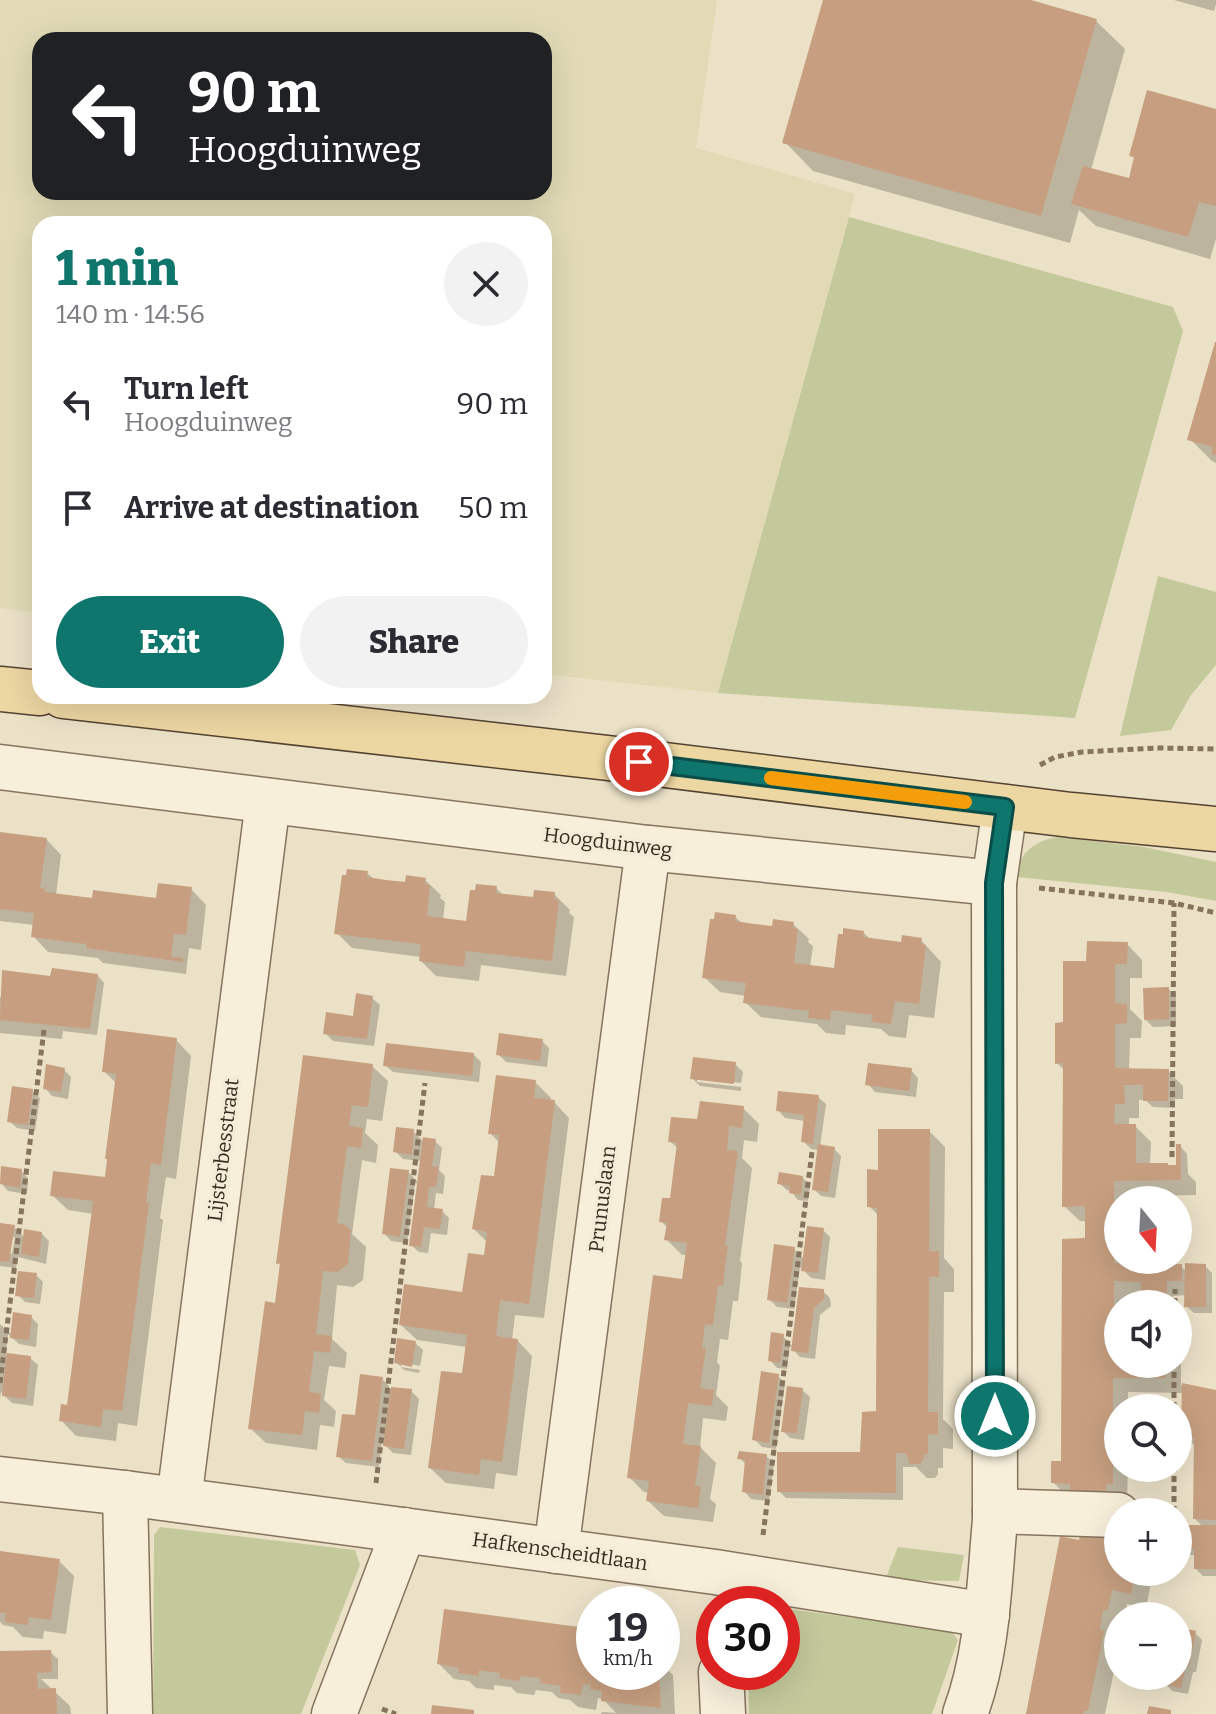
<!DOCTYPE html>
<html lang="en">
<head>
<meta charset="utf-8">
<style>
  :root { --surface:#fff; --page:#f2f2f3; --text:#2b2b33; --muted:#7c7c81; --accent:#0f766e }
  body { margin:0; font-family:Bitter,serif; background:var(--page); color:var(--text); height:100vh; display:flex; flex-direction:column; font-size:30px; white-space:nowrap }
  * { box-sizing:border-box; margin:0 }
  p { font-size:26px; color:var(--muted) }
  .icon { flex:none; width:44px; height:44px; fill:none; stroke:currentColor; stroke-width:2; stroke-linecap:round; stroke-linejoin:round }
  .map { position:relative; flex:1; overflow:hidden }
  .drawer { position:absolute; left:32px; top:216px; width:520px; height:488px; display:flex; flex-direction:column; background:var(--surface); border-radius:24px; box-shadow:0 8px 32px #0002 }
  .drawer>* { flex:none }
  .banner { position:absolute; left:32px; top:32px; width:520px; height:168px; border-radius:24px; box-shadow:0 8px 32px #0002; background:#202124; color:#fff; overflow:hidden }
  .needle { width:52px; rotate:162deg }
  .buttons { position:absolute; left:1104px; top:1186px; display:grid; gap:16px }
  .buttons a { display:grid; place-items:center; width:88px; height:88px; border-radius:50%; background:var(--surface); box-shadow:0 8px 32px #0002; font-size:40px }
  .speed { position:absolute; left:576px; top:1586px; display:flex; gap:16px; font-size:40px; font-weight:700; text-align:center }
  .speed>* { display:grid; place-content:center; width:104px; height:104px; border-radius:50%; background:var(--surface); box-shadow:0 8px 32px #0002; line-height:1 }
  .speed small { font-size:20px; font-weight:400 }
  .speed .limit { border:12px solid #d22; background:#fff; color:#111 }
  .pin { position:absolute; display:grid; place-items:center; width:68px; height:68px; color:#fff; margin:-34px; border:4px solid #fff; border-radius:50%; box-shadow:0 2px 8px #0007 }
  .me { position:absolute; width:88px; margin:-44px; rotate:0deg; stroke-linejoin:round; filter:drop-shadow(0 0 6px #0008) }
  .turn { display:flex; align-items:center; gap:28px; height:168px; padding:0 24px; font-size:36px }
  .turn .icon { width:104px; height:104px; stroke-width:2.5 }
  .turn b { display:block; font-size:56px; line-height:68px }
  .round { display:grid; place-items:center; flex:none; width:84px; height:84px; border-radius:42px; background:var(--page) }
  .summary { display:flex; align-items:center; justify-content:space-between; height:136px; padding:0 24px }
  h1 { font-size:48px; font-weight:800; line-height:60px; color:var(--accent) }
  .primary-button { display:flex; gap:16px; margin-top:auto; padding:16px 24px }
  .primary-button a { flex:1; height:92px; border-radius:48px; background:var(--accent); color:#fff; font-size:32px; font-weight:800; line-height:92px; text-align:center }
  .primary-button a+a { background:var(--page); color:var(--text) }
  ul { padding:0; list-style:none }
  li { display:flex; align-items:center; gap:24px; height:104px; padding:0 24px }
  li div { flex:1 }
  li b { display:block; font-size:30px }
  li em { font-style:normal }
  .map>svg:first-child { display:block }
  .farmland { fill:#e1dab5; fill-rule:evenodd }
  .green { fill:#c3c99b }
  .shadow { fill:#0003; fill-rule:evenodd }
  .building { fill:#c79f80 }
  .lines { fill:none; stroke-linecap:round; stroke-linejoin:round }
  .minor-casing { stroke:#86745e; stroke-width:47 }
  .major-casing { stroke:#544231; stroke-width:47 }
  .path { stroke:#86745e; stroke-width:5; stroke-dasharray:6 4; stroke-linecap:butt }
  .minor { stroke:#f7efda; stroke-width:44 }
  .major { stroke:#ecd6a2; stroke-width:44 }
  .route-casing { stroke:#0a4d48; stroke-width:20 }
  .route { stroke:#0f766e; stroke-width:14 }
  .slow { stroke:#f59e0b; stroke-width:14 }
  .labels { text-anchor:middle; dominant-baseline:central; stroke-width:7; stroke-linejoin:round; paint-order:stroke }
  .street-label { font-size:20px; fill:#372c20; stroke:#f3ecd6 }
</style>
</head>
<body>
<div class="map">
<svg width="1216" height="1714" viewBox="0 0 1216 1714">
  <rect width="100%" height="100%" fill="#ebe1c7"/>
  <path class="farmland" d="M0,0H717L696,148L855,194L718,693L544,674V224H40V613L0,608ZM40,40H544V192H40Z"/>
  <g class="green">
    <polygon points="849,217 1173,307 1183,331 1075,718 718,693"/>
    <polygon points="1158,576 1216,592 1216,665 1191,695 1171,730 1120,736"/>
    <path d="M1058,837L1144,847L1216,862V901L1167,892L1016,877C1018,853 1036,840 1058,837Z"/>
    <polygon points="160,1527 355,1550 360,1565 301,1714 153,1714 154,1535"/>
    <polygon points="898,1547 964,1555 959,1581 885,1580"/>
    <polygon points="782,1608 951,1631 958,1640 932,1714 749,1714 748,1672 782,1672"/>
  </g>
  <g class="shadow">
    <polygon points="825,0 1023,0 1096,21 1125,49 1091,170 1131,180 1136,160 1131,155 1216,111 1216,239 1210,259 1096,226 1079,210 1070,243 813,171 785,142"/>
    <polygon points="1174,0 1216,0 1216,4 1214,11"/>
    <polygon points="1216,347 1216,463 1212,461 1190,439"/>
    <polygon points="0,834 46,839 61,855 56,895 94,901 158,900 191,889 206,905 201,950 189,948 186,974 103,963 98,958 48,952 33,936 34,925 0,921"/>
    <polygon points="367,873 375,880 407,884 425,880 441,895 440,898 445,902 443,920 468,924 496,888 504,896 535,899 554,894 570,910 569,913 574,917 566,976 481,965 479,981 436,976 421,961 421,957 352,948 337,933"/>
    <polygon points="735,917 743,924 774,928 793,924 809,939 808,942 813,946 810,967 835,970 863,932 871,940 903,944 921,940 941,962 934,1018 909,1015 906,1038 889,1036 881,1029 846,1025 845,1035 826,1033 817,1024 761,1017 745,1002 746,996 720,992 704,977"/>
    <polygon points="1127,944 1142,960 1142,978 1130,978 1130,1009 1142,1021 1141,1038 1130,1038 1129,1070 1168,1071 1183,1086 1183,1099 1175,1099 1175,1108 1153,1107 1145,1100 1139,1100 1139,1118 1129,1118 1129,1126 1135,1126 1151,1142 1150,1165 1181,1167 1180,1146 1187,1154 1188,1174 1196,1182 1196,1195 1129,1196 1129,1200 1118,1200 1118,1260 1129,1260 1129,1265 1143,1267 1181,1266 1187,1273 1205,1266 1212,1273 1212,1313 1194,1313 1186,1306 1187,1295 1173,1296 1173,1304 1151,1304 1142,1296 1128,1296 1128,1304 1118,1304 1118,1364 1178,1364 1178,1360 1181,1363 1181,1385 1216,1392 1216,1576 1203,1576 1196,1569 1196,1555 1183,1555 1178,1550 1178,1527 1203,1527 1195,1519 1196,1447 1183,1434 1184,1393 1128,1392 1128,1408 1118,1408 1118,1468 1128,1468 1127,1499 1068,1498 1053,1482 1063,1463 1087,1240 1087,1221 1080,1221 1064,1206 1065,1071 1057,1063 1065,1024 1088,963"/>
    <polygon points="97,975 104,983 97,1035 63,1031 62,1039 0,1033 0,997 5,998 52,979"/>
    <polygon points="1168,989 1176,996 1176,1026 1153,1027 1146,1020"/>
    <polygon points="372,998 380,1005 374,1046 333,1041 325,1033 355,1018"/>
    <polygon points="176,1040 191,1056 176,1179 166,1177 160,1218 163,1220 137,1426 118,1423 116,1441 76,1436 61,1420 69,1407 94,1214 68,1210 52,1195 107,1179 117,1084 104,1071"/>
    <polygon points="542,1041 549,1048 547,1067 506,1062 499,1055"/>
    <polygon points="474,1055 481,1062 479,1082 393,1072 385,1065"/>
    <polygon points="305,1057 372,1066 388,1081 382,1121 367,1119 365,1133 378,1145 376,1163 362,1160 352,1234 366,1247 363,1280 353,1287 337,1285 332,1339 347,1353 345,1368 329,1366 324,1400 336,1411 334,1427 320,1425 317,1450 266,1443 250,1428 276,1305 281,1266 278,1263"/>
    <polygon points="735,1064 743,1072 741,1083 697,1078 697,1082 741,1087 741,1091 700,1086 692,1078"/>
    <polygon points="64,1070 71,1077 68,1099 52,1096 45,1088"/>
    <polygon points="911,1070 918,1078 916,1097 875,1092 868,1084"/>
    <polygon points="535,1082 551,1098 550,1102 554,1102 569,1118 544,1318 515,1315 512,1340 517,1340 532,1356 517,1476 496,1473 494,1489 446,1483 430,1468 464,1375 467,1347 417,1340 401,1325 464,1294 486,1258 487,1242 474,1229 496,1178 500,1143 490,1133"/>
    <polygon points="32,1091 40,1098 35,1131 17,1128 9,1121"/>
    <polygon points="818,1097 826,1104 820,1147 834,1149 841,1156 835,1198 821,1196 814,1189 819,1150 811,1149 803,1141 805,1121 785,1118 778,1110"/>
    <polygon points="743,1108 759,1124 757,1142 744,1140 742,1158 752,1168 740,1261 742,1263 740,1284 738,1301 733,1301 728,1340 720,1339 717,1362 720,1366 716,1395 728,1407 726,1421 703,1418 700,1447 716,1463 710,1499 716,1504 713,1522 664,1516 648,1501 649,1493 644,1492 629,1477 684,1281 687,1255 682,1255 666,1239 668,1228 661,1221 672,1201 678,1149 670,1141 699,1121"/>
    <polygon points="413,1131 424,1142 435,1141 442,1148 439,1170 445,1176 443,1194 436,1193 434,1210 442,1211 449,1218 447,1235 431,1233 428,1253 419,1252 411,1245 419,1183 415,1183 407,1243 391,1241 384,1233 408,1172 419,1183 422,1161 403,1159 395,1151"/>
    <polygon points="929,1131 945,1147 944,1258 954,1269 954,1292 944,1292 943,1419 953,1429 953,1449 943,1448 943,1468 938,1468 938,1474 935,1478 927,1478 916,1467 903,1467 903,1500 786,1498 779,1491 866,1455 879,1413 879,1216 869,1206 880,1172"/>
    <polygon points="21,1171 28,1178 27,1194 8,1191 1,1183"/>
    <polygon points="803,1178 810,1185 808,1201 798,1200 791,1191 787,1190 779,1183"/>
    <path d="M0,1225L14,1227L25,1238L42,1234L49,1241L46,1264L18,1257L16,1268L0,1266ZM11,1237H15L12,1254L9,1253Z"/>
    <polygon points="823,1230 830,1237 825,1280 811,1278 800,1267 794,1309 777,1307 769,1299 794,1249 805,1260"/>
    <polygon points="36,1275 43,1282 40,1304 25,1302 18,1295"/>
    <polygon points="823,1291 830,1298 831,1306 820,1315 815,1359 800,1357 790,1346 787,1369 777,1368 770,1360 783,1336 793,1347"/>
    <polygon points="31,1317 38,1324 36,1347 19,1344 8,1334 6,1354 30,1358 38,1365 33,1406 12,1403 1,1392 0,1398 0,1324 12,1335"/>
    <polygon points="415,1343 423,1350 420,1366 401,1362 401,1367 420,1370 419,1373 404,1370 396,1362"/>
    <polygon points="778,1376 785,1383 776,1449 762,1447 754,1439"/>
    <polygon points="382,1379 389,1386 389,1389 411,1391 419,1399 411,1455 393,1453 382,1442 379,1467 346,1463 338,1456 356,1417"/>
    <polygon points="802,1390 810,1397 804,1440 790,1438 783,1431"/>
    <polygon points="1178,1441 1180,1443 1180,1457 1178,1457"/>
    <polygon points="766,1456 774,1463 769,1501 751,1499 744,1491 747,1466 740,1458"/>
    <polygon points="0,1553 59,1561 74,1576 66,1634 44,1631 43,1639 23,1637 13,1627 3,1625 0,1622"/>
    <polygon points="1118,1572 1153,1572 1146,1608 1127,1604 1125,1616 1118,1616 1115,1644 1118,1647 1118,1652 1105,1714 1028,1714"/>
    <polygon points="1178,1629 1195,1633 1202,1640 1196,1672 1193,1672 1188,1694 1172,1691 1165,1683 1166,1676 1178,1676"/>
    <polygon points="594,1631 594,1672 662,1672 662,1648 667,1654 665,1668 673,1675 675,1714 601,1714 602,1712 616,1713 603,1699 598,1698 596,1710 578,1707 570,1700 558,1698 552,1692 536,1690 534,1695 517,1693 511,1687 494,1685 494,1690 476,1688 469,1681 454,1679 439,1664"/>
    <polygon points="50,1652 58,1659 58,1679 41,1679 70,1706 71,1714 0,1714 0,1657"/>
  </g>
  <g class="building">
    <polygon points="823,0 1031,0 1097,19 1041,216 782,143"/>
    <polygon points="1147,90 1216,109 1216,206 1199,202 1188,237 1071,204 1083,166 1129,178 1134,157 1129,156"/>
    <polygon points="1215,342 1216,342 1216,455 1211,454 1213,447 1187,440"/>
    <polygon points="0,832 47,838 40,888 45,889 45,892 92,898 93,890 156,898 158,883 192,887 186,935 174,934 171,957 183,958 183,962 86,948 86,944 31,937 34,913 0,909"/>
    <polygon points="347,869 368,871 367,877 386,880 405,882 406,875 426,878 425,884 430,885 427,916 466,921 470,890 475,890 476,884 497,886 496,893 533,897 534,890 555,892 554,899 559,900 552,961 466,951 464,967 441,964 419,961 421,944 334,934 342,875 346,875"/>
    <polygon points="715,912 736,915 735,921 754,924 772,926 773,919 794,922 793,928 798,929 794,963 834,968 838,934 843,934 843,928 864,931 863,937 901,942 902,935 922,938 921,944 926,945 919,1004 895,1001 891,1024 871,1022 873,1015 831,1010 830,1020 808,1018 809,1011 743,1003 746,983 702,978 710,919 714,919"/>
    <polygon points="1087,941 1128,942 1127,964 1115,964 1115,1003 1127,1004 1127,1023 1115,1024 1115,1068 1169,1069 1168,1101 1143,1101 1143,1085 1124,1085 1125,1104 1115,1104 1114,1124 1136,1124 1136,1163 1168,1163 1168,1165 1176,1165 1176,1144 1181,1144 1181,1180 1114,1181 1114,1205 1118,1205 1118,1240 1114,1240 1114,1263 1141,1263 1141,1265 1182,1264 1182,1281 1167,1281 1167,1298 1141,1297 1141,1282 1114,1281 1114,1345 1118,1346 1118,1364 1166,1364 1166,1378 1113,1378 1113,1426 1118,1426 1118,1443 1113,1443 1113,1484 1106,1484 1106,1494 1070,1492 1070,1484 1051,1483 1051,1461 1061,1461 1062,1239 1085,1238 1085,1206 1062,1207 1063,1063 1055,1064 1055,1023 1063,1022 1063,961 1086,961"/>
    <polygon points="52,968 98,974 90,1029 0,1020 2,970 50,976"/>
    <polygon points="1169,987 1169,1019 1144,1020 1143,988"/>
    <polygon points="356,993 373,996 367,1039 323,1034 326,1012 353,1016"/>
    <polygon points="107,1029 177,1038 161,1165 151,1163 146,1202 149,1203 122,1411 103,1409 101,1427 59,1421 61,1404 67,1405 93,1201 50,1196 53,1171 105,1177 107,1159 105,1159 116,1074 102,1072"/>
    <polygon points="499,1033 543,1039 540,1061 496,1055"/>
    <polygon points="386,1043 474,1053 472,1076 383,1066"/>
    <polygon points="303,1055 373,1064 368,1107 352,1105 349,1126 363,1128 361,1148 347,1146 337,1223 343,1224 351,1230 348,1264 337,1272 323,1271 316,1334 332,1336 330,1353 314,1351 309,1392 321,1394 319,1413 305,1411 302,1435 248,1429 265,1301 275,1303 280,1263 276,1264"/>
    <polygon points="693,1057 736,1062 734,1084 690,1079"/>
    <polygon points="868,1063 912,1068 909,1091 865,1085"/>
    <polygon points="46,1064 65,1068 61,1092 43,1089"/>
    <polygon points="496,1075 536,1080 534,1098 555,1100 529,1304 500,1300 496,1336 518,1339 502,1462 481,1459 479,1475 428,1468 441,1371 462,1373 467,1335 399,1325 404,1284 462,1292 468,1253 484,1255 487,1232 472,1229 481,1175 494,1176 499,1135 488,1134"/>
    <polygon points="12,1086 33,1089 28,1125 7,1122"/>
    <polygon points="778,1091 819,1095 813,1144 801,1142 804,1115 776,1111"/>
    <polygon points="700,1101 744,1106 742,1128 729,1126 727,1150 738,1151 725,1246 728,1246 725,1266 723,1286 718,1286 713,1325 705,1324 702,1348 706,1348 700,1388 714,1390 712,1406 688,1403 683,1444 701,1446 695,1485 701,1487 698,1508 646,1501 649,1481 627,1478 653,1275 682,1279 687,1243 664,1240 667,1223 659,1222 662,1198 670,1198 677,1143 668,1142 671,1117 697,1119"/>
    <polygon points="396,1127 414,1129 412,1155 393,1152"/>
    <polygon points="878,1129 930,1129 929,1251 939,1251 939,1277 929,1277 928,1412 938,1412 938,1435 928,1434 928,1454 924,1454 924,1458 920,1464 910,1464 906,1453 896,1453 896,1493 777,1492 777,1452 860,1452 862,1412 876,1411 877,1208 867,1207 867,1169 878,1170"/>
    <polygon points="423,1137 436,1139 432,1166 439,1167 436,1187 429,1187 427,1207 443,1209 440,1229 424,1227 421,1247 409,1246"/>
    <polygon points="818,1144 835,1147 828,1192 812,1190"/>
    <polygon points="1,1166 22,1169 20,1188 0,1184"/>
    <polygon points="390,1168 409,1170 400,1237 382,1234"/>
    <polygon points="779,1172 803,1176 801,1195 789,1193 790,1186 777,1184"/>
    <polygon points="0,1223 15,1225 9,1262 0,1261"/>
    <polygon points="807,1226 824,1228 818,1273 801,1271"/>
    <polygon points="24,1229 42,1232 39,1257 21,1254"/>
    <polygon points="774,1244 795,1247 787,1303 767,1300"/>
    <polygon points="1185,1263 1206,1264 1206,1307 1184,1307"/>
    <polygon points="18,1271 37,1273 34,1298 15,1296"/>
    <polygon points="799,1287 824,1289 824,1299 814,1308 808,1353 791,1351"/>
    <polygon points="13,1312 32,1315 29,1340 10,1338"/>
    <polygon points="771,1332 784,1334 780,1363 768,1361"/>
    <polygon points="397,1338 416,1341 412,1367 394,1363"/>
    <polygon points="7,1353 31,1356 26,1399 2,1396"/>
    <polygon points="761,1371 779,1374 769,1443 752,1440"/>
    <polygon points="360,1374 383,1377 372,1461 336,1457 342,1414 355,1415"/>
    <polygon points="1182,1383 1216,1390 1216,1520 1193,1519 1194,1438 1181,1435"/>
    <polygon points="787,1386 803,1388 797,1433 781,1432"/>
    <polygon points="391,1387 412,1389 404,1449 383,1446"/>
    <polygon points="739,1451 767,1454 763,1495 742,1492 745,1460 737,1459"/>
    <polygon points="1178,1525 1216,1525 1216,1569 1194,1569 1194,1549 1178,1549"/>
    <polygon points="1082,1527 1118,1532 1118,1572 1135,1572 1131,1594 1112,1590 1108,1610 1103,1610 1100,1629 1104,1631 1088,1711 1084,1711 1083,1714 1026,1714 1060,1536 1079,1540"/>
    <polygon points="0,1551 60,1559 51,1620 29,1617 28,1625 5,1622 6,1613 0,1613"/>
    <polygon points="444,1609 594,1629 594,1672 659,1672 661,1708 601,1701 602,1691 590,1689 591,1685 583,1684 581,1695 560,1693 561,1686 540,1683 541,1678 521,1676 519,1681 499,1678 500,1673 479,1670 479,1676 458,1673 459,1668 437,1664"/>
    <polygon points="1178,1627 1196,1631 1189,1666 1186,1665 1181,1688 1162,1684 1164,1676 1178,1676"/>
    <polygon points="51,1650 52,1672 37,1673 38,1689 56,1688 57,1714 0,1714 0,1651"/>
    <polygon points="432,1705 474,1710 474,1714 431,1714"/>
    <polygon points="1149,1706 1171,1710 1171,1714 1147,1714"/>
  </g>
  <g class="lines">
    <defs>
      <g id="minor">
        <polyline points="0,767 648,848 994,883"/>
        <polyline points="0,1479 125,1493 715,1572 987,1615"/>
        <polyline points="125,1493 130,1714"/>
        <polyline points="179,1500 268,801"/>
        <polyline points="995,1511 1118,1515"/>
        <polyline points="556,1551 648,848"/>
        <polyline points="721,1672 723,1714"/>
        <polyline points="334,1714 404,1530"/>
        <path d="M965,1714C988,1653 989,1584 995,1520L994,883L1005,807"/>
      </g>
      <g id="major">
        <polyline points="0,689 40,693"/>
        <polyline points="63,696 608,758 1071,815 1216,829"/>
      </g>
    </defs>
    <use href="#minor" class="minor-casing"/>
    <use href="#major" class="major-casing"/>
    <g class="path">
      <polyline points="1040,765 1055,757 1082,752 1156,748 1216,749"/>
      <polyline points="1039,888 1174,903 1216,913"/>
      <polyline points="1172,1157 1174,903"/>
      <polyline points="1175,1304 1175,1289"/>
      <polyline points="0,1383 44,1030"/>
      <polyline points="1174,1408 1174,1364"/>
      <polyline points="376,1483 425,1083"/>
      <polyline points="1174,1512 1174,1468"/>
      <polyline points="763,1535 812,1152"/>
      <polyline points="382,1709 396,1714"/>
    </g>
    <use href="#minor" class="minor"/>
    <use href="#major" class="major"/>
  </g>
  <g class="lines">
    <defs>
      <polyline id="route" points="639,762 1005,807 994,883 995,1416"/>
    </defs>
    <use href="#route" class="route-casing"/>
    <use href="#route" class="route"/>
    <polyline class="slow" points="771,778 965,802"/>
  </g>
  <g class="labels">
    <g class="street-label">
      <text transform="translate(608 842) rotate(7)">Hoogduinweg</text>
      <text transform="translate(223 1150) rotate(-83)">Lijsterbesstraat</text>
      <text transform="translate(602 1199) rotate(-83)">Prunuslaan</text>
      <text transform="translate(560 1551) rotate(8)">Hafkenscheidtlaan</text>
    </g>
  </g>
</svg>
<div class="buttons">
<a><svg class="needle" viewBox="-14 -14 28 28"><path d="M0-13l5 13h-10z" fill="#e53935"/><path d="M0 13l5-13h-10z" fill="#7c7c81"/></svg></a>
<a><svg class="icon" aria-label="sound" viewBox="0 0 24 24"><path d="M4 9h4l5-4v14l-5-4H4zM17 9q2 3 0 6"/></svg></a>
<a><svg class="icon" aria-label="search" viewBox="0 0 24 24"><circle cx="10" cy="10" r="6"/><path d="M15 15l6 6"/></svg></a>
<a>+</a>
<a>−</a>
</div>
<div class="speed"><div>19<small>km/h</small></div><div class="limit">30</div></div>
<div class="pin" style="left:639px;top:762px;background:#d93025"><svg class="icon" aria-label="arrive" viewBox="0 0 24 24"><path d="M6 21V4h12l-3 4 3 4H6"/></svg></div>
<svg class="me" style="left:995px;top:1416px" viewBox="-20 -20 40 40"><circle r="17" fill="#0f766e" stroke="#fff" stroke-width="3"/><path d="M0-11L8 9 0 5-8 9z" fill="#fff"/></svg>
<div class="banner">
<div class="turn"><svg class="icon" aria-label="left" viewBox="0 0 24 24"><path d="M17 20v-9H6M10 6l-5 5 5 5"/></svg><div><b>90 m</b>Hoogduinweg</div></div>
</div>
<section class="drawer">
<div class="summary"><div><h1>1 min</h1><p>140 m · 14:56</p></div><a class="round"><svg class="icon" aria-label="close" viewBox="0 0 24 24"><path d="M6 6l12 12M18 6L6 18"/></svg></a></div>
<ul>
<li><svg class="icon" aria-label="left" viewBox="0 0 24 24"><path d="M17 20v-9H6M10 6l-5 5 5 5"/></svg><div><b>Turn left</b><p>Hoogduinweg</p></div><em>90 m</em></li>
<li><svg class="icon" aria-label="arrive" viewBox="0 0 24 24"><path d="M6 21V4h12l-3 4 3 4H6"/></svg><div><b>Arrive at destination</b></div><em>50 m</em></li>
</ul>
<div class="primary-button"><a>Exit</a><a>Share</a></div>
</section>
</div>
</body>
</html>
